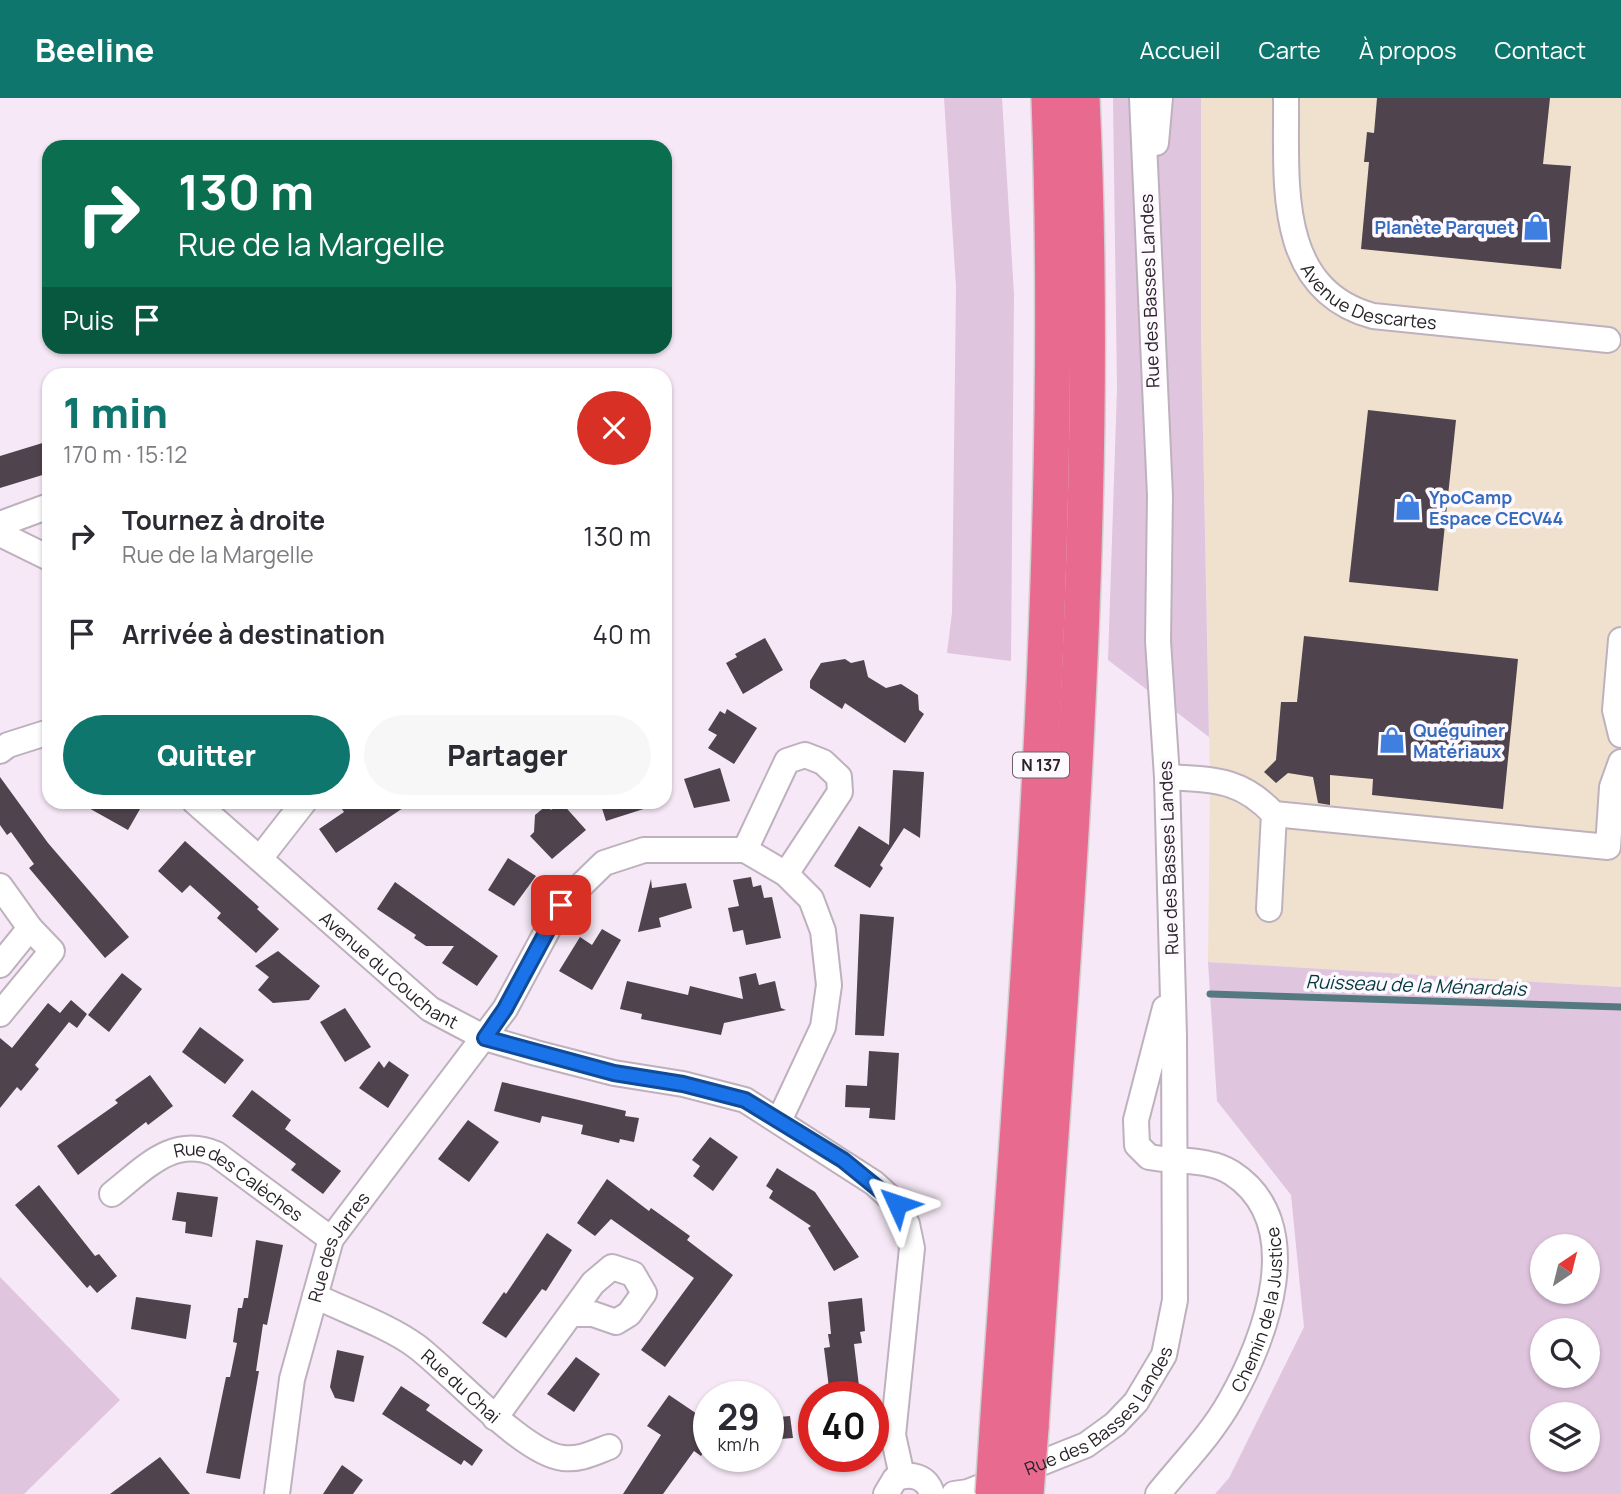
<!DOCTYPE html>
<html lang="fr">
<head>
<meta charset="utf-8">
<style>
  :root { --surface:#fff; --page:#f7f7f7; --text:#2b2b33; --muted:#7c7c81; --accent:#0f766e }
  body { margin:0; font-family:Manrope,sans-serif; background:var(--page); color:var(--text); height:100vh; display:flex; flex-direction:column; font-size:26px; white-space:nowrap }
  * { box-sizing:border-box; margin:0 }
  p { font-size:23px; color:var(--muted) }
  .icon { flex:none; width:38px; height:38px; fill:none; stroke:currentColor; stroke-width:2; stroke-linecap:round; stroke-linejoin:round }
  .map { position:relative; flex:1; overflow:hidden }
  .sheet { position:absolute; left:42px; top:270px; width:630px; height:441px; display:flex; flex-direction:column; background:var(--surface); border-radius:21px; box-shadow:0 2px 5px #0004 }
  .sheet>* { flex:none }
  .top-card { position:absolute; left:42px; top:42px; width:630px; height:214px; border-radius:21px; box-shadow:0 2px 5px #0004; background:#0b6e4f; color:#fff; overflow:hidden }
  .needle { width:46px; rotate:35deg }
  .fabs { position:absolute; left:1530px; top:1136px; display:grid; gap:14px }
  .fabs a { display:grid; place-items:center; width:70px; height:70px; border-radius:50%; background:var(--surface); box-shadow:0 2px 5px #0004; font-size:35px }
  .speed { position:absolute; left:693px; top:1283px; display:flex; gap:14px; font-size:35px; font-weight:700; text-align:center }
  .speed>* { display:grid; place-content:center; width:91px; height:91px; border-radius:50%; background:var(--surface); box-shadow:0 2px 5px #0004; line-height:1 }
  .speed small { font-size:18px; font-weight:400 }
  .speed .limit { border:10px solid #d22; background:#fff; color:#111 }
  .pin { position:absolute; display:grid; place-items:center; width:60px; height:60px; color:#fff; margin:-30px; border-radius:14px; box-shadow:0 4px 10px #0006 }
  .me { position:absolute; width:77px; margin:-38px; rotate:312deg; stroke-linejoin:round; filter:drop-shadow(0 0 5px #0008) }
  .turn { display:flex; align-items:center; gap:24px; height:147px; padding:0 21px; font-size:32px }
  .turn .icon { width:91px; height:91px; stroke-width:2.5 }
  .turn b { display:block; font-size:49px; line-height:60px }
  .then { display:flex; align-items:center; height:66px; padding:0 21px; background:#0003; gap:14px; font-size:26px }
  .round { display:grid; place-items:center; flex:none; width:74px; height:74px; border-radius:37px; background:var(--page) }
  .summary { display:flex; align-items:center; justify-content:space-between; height:119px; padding:0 21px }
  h1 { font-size:42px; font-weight:800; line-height:52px; color:var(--accent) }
  .primary-button { display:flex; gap:14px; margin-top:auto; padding:14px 21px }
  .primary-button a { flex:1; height:80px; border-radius:42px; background:var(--accent); color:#fff; font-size:28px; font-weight:800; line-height:80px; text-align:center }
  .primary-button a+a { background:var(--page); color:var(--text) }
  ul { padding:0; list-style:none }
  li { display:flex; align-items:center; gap:21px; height:98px; padding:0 21px }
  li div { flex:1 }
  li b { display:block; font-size:26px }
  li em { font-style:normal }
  header { display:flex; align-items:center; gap:42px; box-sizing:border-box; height:98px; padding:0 35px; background:var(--accent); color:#fff }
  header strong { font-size:33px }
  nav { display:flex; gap:38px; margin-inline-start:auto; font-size:24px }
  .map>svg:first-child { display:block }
  .industrial { fill:#f0e1ce }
  .green { fill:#e0c5df; fill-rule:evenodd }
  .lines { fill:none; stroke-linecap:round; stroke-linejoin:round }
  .stream { stroke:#547980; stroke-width:7 }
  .building { fill:#4f434e }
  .minor-casing { stroke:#beb1be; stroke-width:28 }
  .highway-casing { stroke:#d0cfd0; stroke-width:38 }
  .minor { stroke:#fff; stroke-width:24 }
  .highway { stroke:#e96a8f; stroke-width:35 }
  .highway-bridge-casing { stroke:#d0cfd0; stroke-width:38; stroke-linecap:butt }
  .highway-bridge { stroke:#e96a8f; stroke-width:35 }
  .route-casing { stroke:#114b97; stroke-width:18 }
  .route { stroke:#1a73e8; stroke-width:12 }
  .labels { text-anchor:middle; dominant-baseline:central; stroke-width:7; stroke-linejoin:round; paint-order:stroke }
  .shield { fill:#fef9fe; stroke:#686368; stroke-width:2 }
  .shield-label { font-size:16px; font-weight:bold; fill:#282328 }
  .shop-label { font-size:18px; font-weight:bold; fill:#366cbe; stroke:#fef9fe; text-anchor:start }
  .street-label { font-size:18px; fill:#282328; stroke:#fef9fe }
  .water-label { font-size:19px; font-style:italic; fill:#023a40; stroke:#fef9fe }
</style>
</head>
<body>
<header>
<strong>Beeline</strong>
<nav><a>Accueil</a><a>Carte</a><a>À propos</a><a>Contact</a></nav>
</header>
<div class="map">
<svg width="1621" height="1396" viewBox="0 0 1621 1396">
  <rect width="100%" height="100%" fill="#f6e8f6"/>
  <polygon class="industrial" points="1201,0 1621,0 1621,889 1208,864 1210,681 1201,232"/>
  <g class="green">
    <polygon points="944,0 1002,0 1014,196 1011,563 947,555 952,515 956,189"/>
    <polygon points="1113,0 1201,0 1201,232 1209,639 1108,562 1117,291"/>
    <path d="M1208,864L1621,889V1396H1215L1229,1380L1304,1229L1291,1097L1217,1003ZM1587,1148V1194H1542V1148ZM1587,1232V1278H1542V1232ZM1587,1316V1362H1542V1316Z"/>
    <polygon points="0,1179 120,1302 24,1396 0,1396"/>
  </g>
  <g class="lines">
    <polyline class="stream" points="1210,896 1621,909"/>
  </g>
  <g class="building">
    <polygon points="1377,0 1550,0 1543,66 1571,68 1561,171 1361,151 1369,64 1364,64 1367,34 1374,35"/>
    <polygon points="1368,312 1456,322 1438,493 1349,484"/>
    <polygon points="49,343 49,375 0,390 0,358"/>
    <polygon points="1304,538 1518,561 1503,711 1372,697 1373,681 1330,677 1330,707 1318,705 1313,679 1288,675 1276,685 1264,674 1276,662 1281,604 1297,604"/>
    <polygon points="765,540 783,572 743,596 726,565 737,559 735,556"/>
    <polygon points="845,561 851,565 864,562 868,579 886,590 901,586 918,597 919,612 924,616 905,645 845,605 842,611 810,590 810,583 821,565"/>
    <polygon points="727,611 757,630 734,666 708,650 717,637 708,632 720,613 725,616"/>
    <polygon points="720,670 730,703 694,710 684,681"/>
    <polygon points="893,672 924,674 920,740 904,730 880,767 883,770 870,790 834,768 859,728 889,747"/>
    <polygon points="0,679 48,745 129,839 105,860 29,770 34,766 11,734 7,737 0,727"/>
    <polygon points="78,704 144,704 128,732"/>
    <polygon points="352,704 412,704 336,755 319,731 344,714 342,711"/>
    <polygon points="561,704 586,732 552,761 530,738 534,734 535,717 547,707 551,712"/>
    <polygon points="600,704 655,704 656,707 606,723"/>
    <polygon points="185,743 259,809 257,811 279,831 256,855 217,820 221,815 190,787 182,795 158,773"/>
    <polygon points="508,760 536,778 514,808 488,792"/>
    <polygon points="751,779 753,789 761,787 764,800 772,799 781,840 746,847 743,832 733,834 728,810 739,808 733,782"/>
    <polygon points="651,781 652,790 686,785 692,810 659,820 661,829 638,834"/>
    <polygon points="395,784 498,858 477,888 442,865 454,848 426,848 414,840 416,837 377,811"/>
    <polygon points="860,816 894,819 884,938 855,937"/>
    <polygon points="602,831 621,842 592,892 559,873 580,839 592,847"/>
    <polygon points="278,853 320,888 309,902 273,905 258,892 269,879 255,868"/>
    <polygon points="122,875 142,891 109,934 88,917"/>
    <polygon points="756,875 759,887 775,883 781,910 786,912 724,925 721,937 641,921 642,916 620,911 627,883 688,897 690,888 743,901 739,879"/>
    <polygon points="71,902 87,916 77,930 69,924 35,967 39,971 21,993 17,989 0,1010 0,940 12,950 48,905 60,915"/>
    <polygon points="345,910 371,949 345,964 320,924"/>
    <polygon points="200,929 244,962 225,986 182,954"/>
    <polygon points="869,953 899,955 895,1022 869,1020 870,1010 845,1009 846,987 867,988"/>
    <polygon points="379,963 384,970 389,963 409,977 388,1010 359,990"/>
    <polygon points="150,977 173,1008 148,1027 146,1024 78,1077 57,1048 118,1005 115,1002"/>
    <polygon points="502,984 626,1013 625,1018 639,1020 634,1044 620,1041 619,1045 581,1036 583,1027 542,1018 540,1025 494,1013"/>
    <polygon points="252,992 291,1022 285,1031 341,1073 323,1096 291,1072 296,1066 232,1018"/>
    <polygon points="468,1022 499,1044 469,1084 438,1061"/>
    <polygon points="710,1039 738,1059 713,1093 693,1078 700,1068 692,1062"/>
    <polygon points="777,1070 815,1094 859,1159 834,1173 808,1130 811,1128 769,1100 773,1093 766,1088"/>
    <polygon points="607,1081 649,1113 651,1110 690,1138 687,1142 733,1177 665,1269 641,1252 694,1180 611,1121 595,1138 577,1125"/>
    <polygon points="39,1087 95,1158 99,1156 117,1178 97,1195 90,1187 87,1190 15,1107"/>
    <polygon points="177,1094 218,1099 212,1139 185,1135 186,1124 172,1122"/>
    <polygon points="547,1135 572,1152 546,1193 542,1191 506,1240 482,1225 504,1194 506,1196"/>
    <polygon points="256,1142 283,1147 267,1227 263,1226 256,1273 259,1273 240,1381 206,1375 226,1279 230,1279 237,1245 233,1244 238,1210 242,1210 244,1200 248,1200"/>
    <polygon points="136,1199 191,1207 186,1241 131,1231"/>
    <polygon points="862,1200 865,1233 860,1234 862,1245 854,1246 859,1288 855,1288 856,1298 830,1298 824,1250 830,1249 828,1236 831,1236 828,1204"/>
    <polygon points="337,1252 364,1258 354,1304 335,1300 330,1289"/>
    <polygon points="576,1259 600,1276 574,1314 547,1296"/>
    <polygon points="401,1288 430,1307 426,1312 483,1352 472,1368 464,1362 461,1367 382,1316"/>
    <polygon points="669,1297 709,1324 709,1346 701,1358 694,1353 663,1396 623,1396 661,1337 647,1328"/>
    <polygon points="790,1318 793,1340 768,1342 768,1320"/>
    <polygon points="160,1359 190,1396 110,1396"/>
    <polygon points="342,1367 363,1382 353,1396 323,1396"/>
  </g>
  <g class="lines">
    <defs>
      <g id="minor">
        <path id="s1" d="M1286,0C1287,82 1274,191 1373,218L1608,242"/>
        <polyline points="1156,45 1160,0"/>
        <polyline points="0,426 49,408"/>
        <polyline points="0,436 49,460"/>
        <polyline points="1621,542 1615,612 1621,637"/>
        <polyline points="0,653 8,647 49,634"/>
        <path d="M1167,679C1213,682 1240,680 1274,716L1608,749L1612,689L1621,664"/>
        <path id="s2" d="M195,704L430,911L485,940L536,955L614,975L683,986L745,1002L874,1085L897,1106L907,1126L912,1150L893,1337L902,1378"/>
        <polyline points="745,752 787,663 805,657 823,664 839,679 840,694 786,776"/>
        <polyline points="261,759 304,704"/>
        <polyline points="0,788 30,830 52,853 0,916"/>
        <polyline points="1269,811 1274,716"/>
        <polyline points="0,867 30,830"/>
        <path id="s3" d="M112,1096C144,1071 173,1037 216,1056L331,1141"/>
        <path id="s4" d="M315,1198C346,1213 389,1228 416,1248C450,1273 523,1356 563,1360C580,1362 593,1355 609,1349"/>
        <polyline points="495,1320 593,1185 612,1169 633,1176 644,1195 629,1216 616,1224 593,1216 572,1216"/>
        <path id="s5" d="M277,1396L292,1281L331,1141L505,911L561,807L604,765L644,752H745L786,776L811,801L823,833L829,887L823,929L779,1023"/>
        <path d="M886,1396L895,1381C910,1374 927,1378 932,1396"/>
        <path id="s6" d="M954,1396L968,1394L1086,1347L1115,1326L1136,1304L1164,1257L1175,1202L1174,938L1167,679L1158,543L1160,398L1142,0"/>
        <path id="s7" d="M1158,1396C1182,1366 1211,1337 1230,1303C1266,1240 1309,1125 1232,1075C1209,1060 1175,1064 1149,1059L1137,1047L1136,1022L1165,910"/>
      </g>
      <g id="highway">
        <path d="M1031,1330C1059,888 1103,444 1082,0"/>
        <path d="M997,1333C1027,888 1065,447 1049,0"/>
      </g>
    </defs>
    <use href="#minor" class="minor-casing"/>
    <use href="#highway" class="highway-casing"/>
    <use href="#minor" class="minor"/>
    <use href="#highway" class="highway"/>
    <defs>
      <g id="highway-bridge">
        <polyline points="993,1396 997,1333"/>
        <polyline points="1026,1396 1031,1330"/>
      </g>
    </defs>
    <use href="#highway-bridge" class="highway-bridge-casing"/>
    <use href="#highway-bridge" class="highway-bridge"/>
  </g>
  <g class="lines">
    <defs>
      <polyline id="route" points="561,807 505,911 485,940 614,975 683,986 745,1002 843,1062 897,1106"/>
    </defs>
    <use href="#route" class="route-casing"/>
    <use href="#route" class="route"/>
  </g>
  <defs>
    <symbol id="shop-bare" viewBox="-9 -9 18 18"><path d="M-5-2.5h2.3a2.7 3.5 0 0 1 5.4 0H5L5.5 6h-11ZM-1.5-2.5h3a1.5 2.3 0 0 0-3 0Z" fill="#3f7fe0" stroke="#fef9fe" stroke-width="2.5" paint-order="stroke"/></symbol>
  </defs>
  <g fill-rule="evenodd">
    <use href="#shop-bare" x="1517" y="110" width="38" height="38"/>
    <use href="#shop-bare" x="1389" y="390" width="38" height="38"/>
    <use href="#shop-bare" x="1373" y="623" width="38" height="38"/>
  </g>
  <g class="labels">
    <rect class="shield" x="1013" y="654.5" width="56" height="25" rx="5"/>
    <g class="shield-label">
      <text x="1041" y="667">N 137</text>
    </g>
    <g class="shop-label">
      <text x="1515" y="129" text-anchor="end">Planète Parquet</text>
      <text x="1429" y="399">YpoCamp<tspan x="1429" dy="21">Espace CECV44</tspan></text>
      <text x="1413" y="632">Quéguiner<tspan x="1413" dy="21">Matériaux</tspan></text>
    </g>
    <g class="street-label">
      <text transform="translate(1149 193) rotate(-92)">Rue des Basses Landes</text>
      <text stroke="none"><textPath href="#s1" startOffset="245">Avenue Descartes</textPath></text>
      <text transform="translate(1168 760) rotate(-92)">Rue des Basses Landes</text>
      <text stroke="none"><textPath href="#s2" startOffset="257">Avenue du Couchant</textPath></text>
      <text stroke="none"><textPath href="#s3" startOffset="150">Rue des Calèches</textPath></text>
      <text stroke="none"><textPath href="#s5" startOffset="257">Rue des Jarres</textPath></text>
      <text stroke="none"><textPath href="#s7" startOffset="215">Chemin de la Justice</textPath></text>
      <text stroke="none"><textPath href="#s4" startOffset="173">Rue du Chai</textPath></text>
      <text stroke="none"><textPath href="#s6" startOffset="173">Rue des Basses Landes</textPath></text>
    </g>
    <g class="water-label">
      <text transform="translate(1416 887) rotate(2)">Ruisseau de la Ménardais</text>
    </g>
  </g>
</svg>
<div class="fabs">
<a><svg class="needle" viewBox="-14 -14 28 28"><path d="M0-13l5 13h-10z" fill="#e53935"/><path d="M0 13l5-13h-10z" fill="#7c7c81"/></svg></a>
<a><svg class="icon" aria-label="search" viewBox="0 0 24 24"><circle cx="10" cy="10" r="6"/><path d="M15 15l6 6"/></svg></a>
<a><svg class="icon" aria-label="layers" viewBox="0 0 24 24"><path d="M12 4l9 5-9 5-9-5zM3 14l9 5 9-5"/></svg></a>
</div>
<div class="speed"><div>29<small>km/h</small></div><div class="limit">40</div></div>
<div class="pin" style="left:561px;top:807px;background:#d93025"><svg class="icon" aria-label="arrive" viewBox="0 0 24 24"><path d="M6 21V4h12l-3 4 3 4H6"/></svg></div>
<svg class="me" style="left:897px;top:1106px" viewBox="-20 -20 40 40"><path d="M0-17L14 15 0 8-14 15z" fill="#1a73e8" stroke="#fff" stroke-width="4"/></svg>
<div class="top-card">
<div class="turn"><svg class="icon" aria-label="right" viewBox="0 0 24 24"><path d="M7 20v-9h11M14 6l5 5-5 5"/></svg><div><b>130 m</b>Rue de la Margelle</div></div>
<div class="then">Puis<svg class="icon" aria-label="arrive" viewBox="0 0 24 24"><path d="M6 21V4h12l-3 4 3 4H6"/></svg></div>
</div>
<section class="sheet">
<div class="summary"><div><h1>1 min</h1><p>170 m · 15:12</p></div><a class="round" style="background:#d93025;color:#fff"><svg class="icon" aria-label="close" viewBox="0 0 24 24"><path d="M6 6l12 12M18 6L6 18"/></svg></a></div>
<ul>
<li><svg class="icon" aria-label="right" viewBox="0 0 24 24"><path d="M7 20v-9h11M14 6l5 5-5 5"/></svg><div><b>Tournez à droite</b><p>Rue de la Margelle</p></div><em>130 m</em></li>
<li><svg class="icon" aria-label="arrive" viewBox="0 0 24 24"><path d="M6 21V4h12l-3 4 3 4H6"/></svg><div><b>Arrivée à destination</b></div><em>40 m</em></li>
</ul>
<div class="primary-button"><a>Quitter</a><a>Partager</a></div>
</section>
</div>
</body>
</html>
